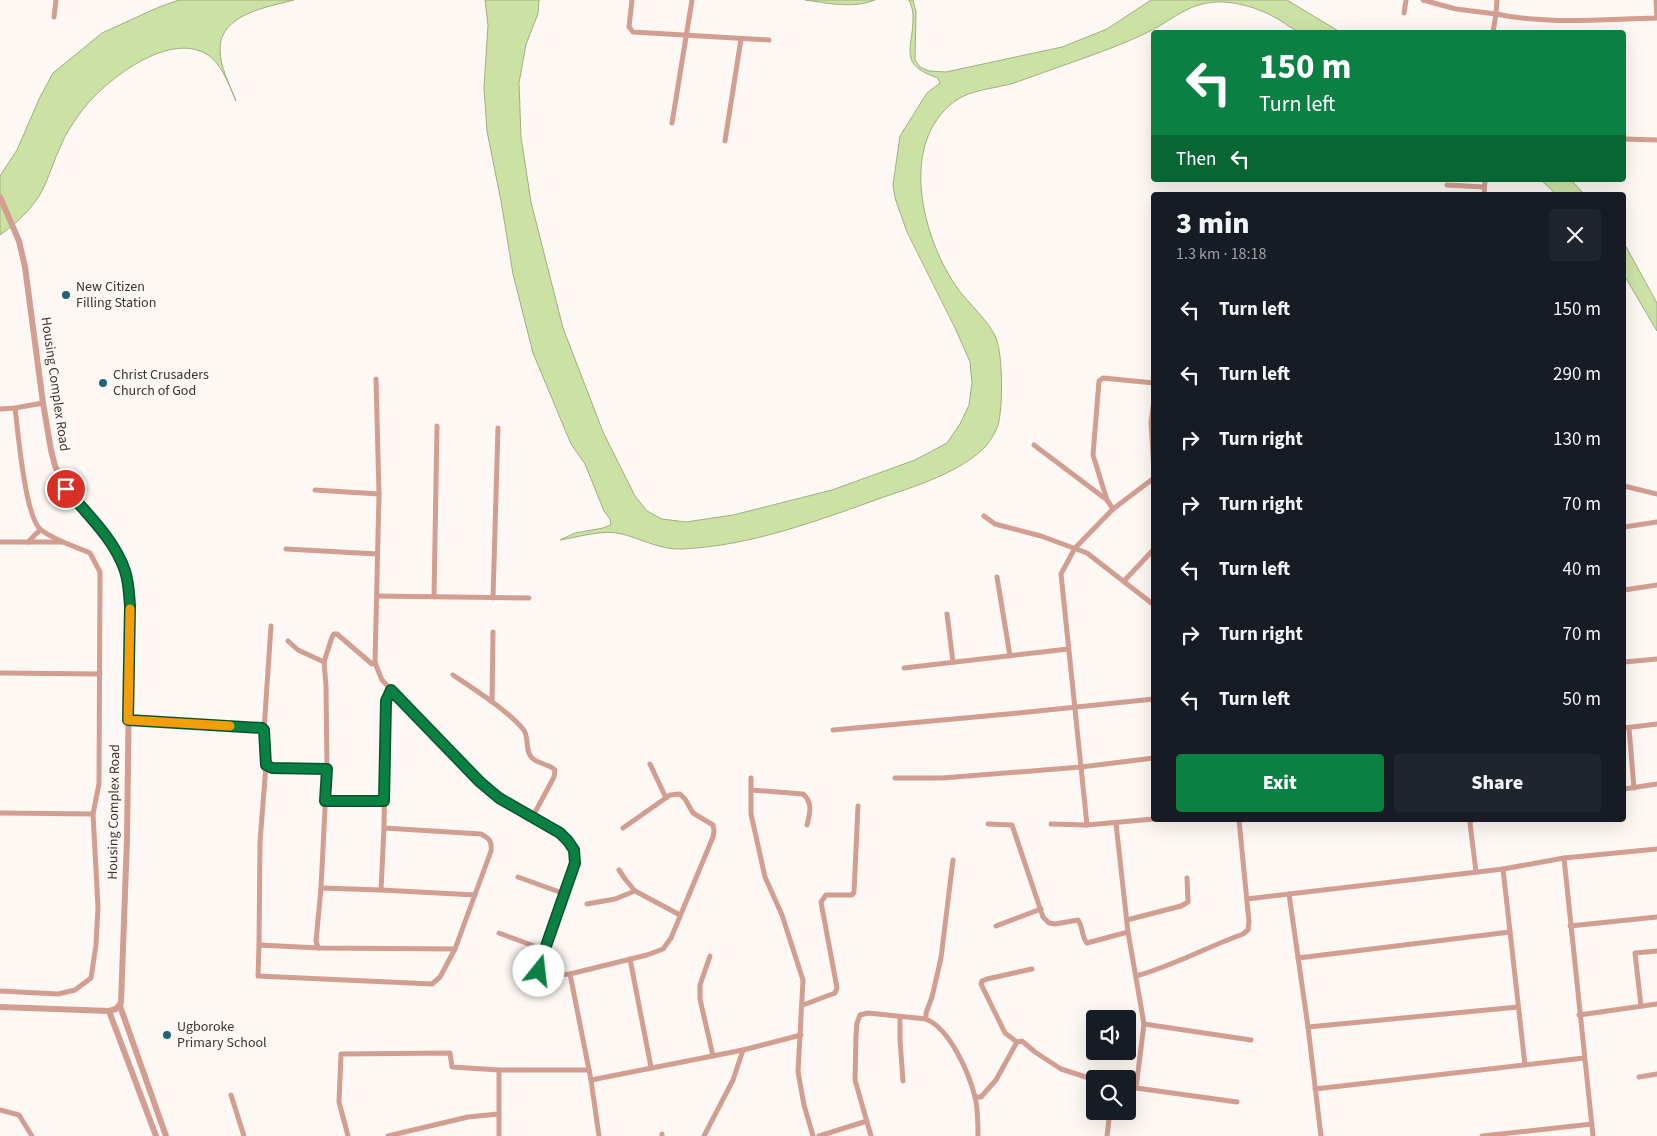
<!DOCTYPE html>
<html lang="en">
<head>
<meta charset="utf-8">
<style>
  :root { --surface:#171b24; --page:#20242c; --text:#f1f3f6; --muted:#9ea1a6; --accent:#0b8043 }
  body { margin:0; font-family:"Source Sans 3",sans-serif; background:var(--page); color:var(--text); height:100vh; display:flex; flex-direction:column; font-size:19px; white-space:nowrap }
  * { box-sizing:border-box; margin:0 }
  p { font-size:16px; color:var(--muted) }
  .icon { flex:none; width:28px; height:28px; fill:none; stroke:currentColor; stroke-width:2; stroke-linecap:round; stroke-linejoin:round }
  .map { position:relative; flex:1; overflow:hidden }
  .panel { position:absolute; left:1151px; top:192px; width:475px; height:630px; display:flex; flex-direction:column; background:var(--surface); border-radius:5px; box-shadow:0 5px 20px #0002 }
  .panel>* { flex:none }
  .banner { position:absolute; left:1151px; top:30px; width:475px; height:152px; border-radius:5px; box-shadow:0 5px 20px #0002; background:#0b8043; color:#fff; overflow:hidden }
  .controls { position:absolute; left:1086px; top:1010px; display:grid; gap:10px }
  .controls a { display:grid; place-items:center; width:50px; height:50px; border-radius:5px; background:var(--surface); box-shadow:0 5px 20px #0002; font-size:25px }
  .pin { position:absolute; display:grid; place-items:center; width:42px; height:42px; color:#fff; margin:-21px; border:2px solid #fff; border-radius:50%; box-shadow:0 1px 5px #0007 }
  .me { position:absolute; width:55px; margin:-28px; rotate:16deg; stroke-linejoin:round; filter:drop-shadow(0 0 4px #0008) }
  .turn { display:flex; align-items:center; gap:18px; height:105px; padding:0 25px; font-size:22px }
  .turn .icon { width:65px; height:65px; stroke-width:2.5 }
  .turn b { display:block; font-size:35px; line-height:42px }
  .then { display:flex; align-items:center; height:48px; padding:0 25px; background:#0003; gap:10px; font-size:19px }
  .round { display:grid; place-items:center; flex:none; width:52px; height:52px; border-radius:5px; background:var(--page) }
  .head { display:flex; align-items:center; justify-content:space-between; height:85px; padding:0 25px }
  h1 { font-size:30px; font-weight:800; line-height:38px }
  .button { display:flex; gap:10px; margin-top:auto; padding:10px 25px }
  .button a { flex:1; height:58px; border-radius:5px; background:var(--accent); color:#fff; font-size:20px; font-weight:800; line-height:58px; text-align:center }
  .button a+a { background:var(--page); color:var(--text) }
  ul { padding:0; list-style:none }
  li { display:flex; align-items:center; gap:15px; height:65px; padding:0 25px }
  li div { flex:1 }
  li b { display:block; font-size:19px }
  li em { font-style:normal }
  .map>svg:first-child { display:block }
  .water { fill:#cce2a5; stroke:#a1ae81 }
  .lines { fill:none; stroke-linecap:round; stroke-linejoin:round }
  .minor { stroke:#d29e92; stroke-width:5 }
  .tertiary { stroke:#d29e92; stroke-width:6 }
  .route-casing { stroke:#07532c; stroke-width:12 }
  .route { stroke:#0b8043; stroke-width:9 }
  .slow { stroke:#f59e0b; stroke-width:9 }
  .poi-dot { fill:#1f6575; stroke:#fdf8f4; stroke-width:2 }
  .labels { text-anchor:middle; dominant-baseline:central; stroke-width:4.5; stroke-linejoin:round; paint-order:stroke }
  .poi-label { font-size:14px; fill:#3e342c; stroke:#fdf8f4; text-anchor:start }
  .street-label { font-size:14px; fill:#3e342c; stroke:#fdf8f4 }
</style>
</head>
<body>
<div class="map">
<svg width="1657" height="1136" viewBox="0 0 1657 1136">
  <rect width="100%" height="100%" fill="#fdf8f4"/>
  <g class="water">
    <path d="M179,0H294C268,7 219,14 220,50C220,67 230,85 236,101C230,88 224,69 212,58C173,25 100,83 78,116C72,125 65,135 61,145C54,160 49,177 42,191C33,208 15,225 0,235V176L17,150L40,97L53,73L102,33L159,7Z"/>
    <path d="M485,0H539L538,14L526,44L519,83L521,137L531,202L563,328L603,432L635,496L647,511L662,519L686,522L733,515L832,490L915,460L947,443L960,424L969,405L972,383L970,362L956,330L907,232L895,198L893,185L900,136L927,93L940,83L938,78C896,64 914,48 913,15C913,10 911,5 909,0H913L916,12L915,60L920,67L929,71L946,72L1062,47L1107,29L1151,0H1287L1340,32C1328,33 1314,35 1303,32C1293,31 1284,22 1276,18C1259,8 1235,1 1216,2C1186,4 1173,20 1148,32C1124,44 1098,53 1073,62C1053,69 1034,76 1014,83C994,89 972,89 955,101C897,144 923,240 958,289C969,304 989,321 996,338C1003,355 1003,408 998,425C996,432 990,441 986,446C962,472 913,487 881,498C817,521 750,546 682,549C660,550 642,539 622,534C603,529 579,537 560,540L575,533L603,528L611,525L610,519L604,511L585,464L571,444L533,353L513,274L501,201L487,131L484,88L488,25Z"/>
    <path d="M805,0H875C853,9 828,3 805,0Z"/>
    <polygon points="1541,180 1571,180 1585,195 1557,195"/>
    <polygon points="1624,243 1657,303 1657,331 1624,275"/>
  </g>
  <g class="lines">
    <g class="minor">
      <polyline points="632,0 629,27 633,32 769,40"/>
      <polyline points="1423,0 1456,9 1496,14 1497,0"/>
      <polyline points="1404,13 1406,0"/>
      <polyline points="54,17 56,0"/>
      <path d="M1493,32L1496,14C1548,25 1604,19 1657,18L1656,0"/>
      <polyline points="672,123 692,0"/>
      <polyline points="1624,139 1657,140"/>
      <polyline points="725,141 741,39"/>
      <polyline points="1447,185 1484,187"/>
      <polyline points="1484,195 1485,180"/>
      <path d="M376,379L379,494L375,663L382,680L480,782L499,798L560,833C570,842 576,849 575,863L539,966V971L551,975L570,974L647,955L663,949L671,938L713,837L714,831L713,825L693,813L685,799L680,794L670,795L623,828"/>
      <polyline points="1154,383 1103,378 1099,381 1093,455 1107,500 1113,509 1154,478"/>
      <polyline points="1154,400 1151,422 1154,471"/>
      <polyline points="0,409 15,408 43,403"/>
      <polyline points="1034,445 1107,500"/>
      <polyline points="1624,486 1657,494"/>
      <polyline points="315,490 379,494"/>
      <polyline points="984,516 995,524 1041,536 1087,553 1154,605"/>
      <polyline points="1624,527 1657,522"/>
      <polyline points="0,542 28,542 40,530"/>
      <polyline points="28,542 62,542"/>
      <polyline points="286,549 377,554"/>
      <polyline points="997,577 1010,656"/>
      <polyline points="1124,581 1154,549"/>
      <polyline points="1624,590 1657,585"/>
      <polyline points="377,596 529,598"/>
      <polyline points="434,597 437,426"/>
      <polyline points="493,598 498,428"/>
      <polyline points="947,614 953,662"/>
      <polyline points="288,641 298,650 324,662"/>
      <polyline points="1624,662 1657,659"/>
      <path d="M375,663L372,664L337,634H334L332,637L324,662L326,685L327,769L321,888L316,941L317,945L319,948L455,949L491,851C492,841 490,839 481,834L384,828L386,701L391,689"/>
      <polyline points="904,668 1068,649"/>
      <polyline points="0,673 100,674"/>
      <path d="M453,675C474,689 507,710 523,729C530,737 524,750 532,758C538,764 549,764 555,770L554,777L532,818"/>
      <polyline points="492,702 493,632"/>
      <polyline points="129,720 259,727 264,730 266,765 273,768 327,769"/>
      <polyline points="1624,728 1657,724"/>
      <polyline points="1629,728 1634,788"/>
      <polyline points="264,730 271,626"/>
      <polyline points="833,730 1008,714 1154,699"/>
      <polyline points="650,764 666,798"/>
      <polyline points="751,778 751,814 765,877 782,915 803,980 798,1072 804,1105 813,1136"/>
      <polyline points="895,778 942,778 1081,767 1154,758"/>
      <polyline points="1624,789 1657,784"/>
      <path d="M751,790L803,794C813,802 810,814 807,825"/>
      <polyline points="325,801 384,801"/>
      <polyline points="0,813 93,814"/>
      <polyline points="1472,820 1470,823 1476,872"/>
      <path d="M988,824L1012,825L1043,917L1049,923L1055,924L1078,920C1083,926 1081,936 1087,943L1128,932"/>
      <polyline points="1051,824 1087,825 1154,819"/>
      <polyline points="1116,824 1128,932 1144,1024 1136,1088"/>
      <polyline points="1087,825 1061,574 1075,548 1113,509"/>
      <polyline points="1564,858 1593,1136"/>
      <path d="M953,860L941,958L932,997L926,1013V1019C950,1029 969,1073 975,1097C978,1109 978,1124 978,1136"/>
      <polyline points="1503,869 1525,1065"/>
      <polyline points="619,870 625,879 635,891"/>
      <polyline points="518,877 565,894"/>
      <polyline points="321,888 381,890 384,828"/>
      <polyline points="381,890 475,895"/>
      <polyline points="1289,894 1308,1027 1321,1136"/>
      <polyline points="1247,899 1503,869 1564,858 1657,849"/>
      <polyline points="587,904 615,899 635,891 680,915"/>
      <polyline points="1127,920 1181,906 1188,902 1187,878"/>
      <polyline points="996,926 1041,909"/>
      <polyline points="1570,926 1657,917"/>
      <polyline points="499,933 545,950"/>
      <polyline points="259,945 260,842 266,765"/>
      <polyline points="319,948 259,945 258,976 432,984 440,977 455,949"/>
      <polyline points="710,956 700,985 700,999 713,1056"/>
      <polyline points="1298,958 1510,932"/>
      <polyline points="630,959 651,1067"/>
      <polyline points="1032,969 987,979 982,981 981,984 1005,1033 1017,1042 1022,1041 1035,1052 1061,1069 1095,1080"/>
      <polyline points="570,974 591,1080 599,1136"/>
      <path d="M1136,976C1173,966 1207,947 1243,934L1248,930L1249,922L1239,820"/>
      <path d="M0,991L58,994L75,990L91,978L96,945L98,907L93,814L99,784L100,572L90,553C74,546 56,541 41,530C25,518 18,431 15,408"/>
      <polyline points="803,1005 835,993 837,988 821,902 826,895 852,895 854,892 858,806"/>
      <polyline points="1641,1006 1635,953 1657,951"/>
      <polyline points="1579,1015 1657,1004"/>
      <polyline points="900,1017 900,1040 903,1081"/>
      <polyline points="1144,1024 1251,1040"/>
      <polyline points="1308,1027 1518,1007"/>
      <polyline points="1639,1077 1657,1074"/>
      <polyline points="591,1080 743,1050 801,1035"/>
      <polyline points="1128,1088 1136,1088 1237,1102"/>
      <polyline points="1315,1089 1584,1058"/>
      <polyline points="231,1095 244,1136"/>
      <polyline points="975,1097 981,1097 996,1080 1017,1042"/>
      <polyline points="0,1110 19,1115 32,1136"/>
      <polyline points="348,1136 339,1102 341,1054 450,1053 452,1067 499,1070 589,1070"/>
      <polyline points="388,1136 468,1117 498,1114"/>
      <polyline points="499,1136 499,1070"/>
      <polyline points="662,1136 662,1134"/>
      <polyline points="704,1136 733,1080 743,1050"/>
      <polyline points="819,1136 867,1121"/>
      <polyline points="871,1136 855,1080 856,1036 857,1023 860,1015 868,1013 926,1019"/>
      <polyline points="1107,1136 1110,1111"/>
      <polyline points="1482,1136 1592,1124"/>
    </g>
    <g class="tertiary">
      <polyline points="0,197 19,241 25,267 43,403 51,450 55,466 66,489 103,534 120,560 126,573 129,588 130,606 127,839 121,1003 116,1009 109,1011 0,1007"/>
      <polyline points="120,1006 166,1136"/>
      <polyline points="109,1011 156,1136"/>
    </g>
  </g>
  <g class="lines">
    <defs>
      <path id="route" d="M66,489C87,514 115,540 125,571C129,583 129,595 130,606L128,720L262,728L264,730L266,765L272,768L327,769L325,801H384L386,701L391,690L480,782L499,798L560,833L568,841L574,850L575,863L539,966V971"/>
    </defs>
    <use href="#route" class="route-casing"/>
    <use href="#route" class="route"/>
    <polyline class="slow" points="130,609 128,720 230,726"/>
  </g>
  <g class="poi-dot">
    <circle cx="66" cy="295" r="5"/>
    <circle cx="103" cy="383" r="5"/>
    <circle cx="167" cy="1035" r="5"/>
  </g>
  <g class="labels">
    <g class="poi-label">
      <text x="76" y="287">New Citizen<tspan x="76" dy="16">Filling Station</tspan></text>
      <text x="113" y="375">Christ Crusaders<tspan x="113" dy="16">Church of God</tspan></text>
      <text x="177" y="1027">Ugboroke<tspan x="177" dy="16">Primary School</tspan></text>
    </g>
    <g class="street-label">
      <text transform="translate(55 384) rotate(82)">Housing Complex Road</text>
      <text transform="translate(114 812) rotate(-89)">Housing Complex Road</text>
    </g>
  </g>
</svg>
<div class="controls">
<a><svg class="icon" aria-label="sound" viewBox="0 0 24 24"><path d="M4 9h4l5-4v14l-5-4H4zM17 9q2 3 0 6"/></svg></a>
<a><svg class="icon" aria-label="search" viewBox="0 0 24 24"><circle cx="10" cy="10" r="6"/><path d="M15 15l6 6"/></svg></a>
</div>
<div class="pin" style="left:66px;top:489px;background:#d93025"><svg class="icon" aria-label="arrive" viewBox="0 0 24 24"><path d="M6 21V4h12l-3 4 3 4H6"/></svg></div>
<svg class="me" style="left:539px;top:971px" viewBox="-20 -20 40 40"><circle r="19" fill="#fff"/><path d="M0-13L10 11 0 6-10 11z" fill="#0b8043"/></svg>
<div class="banner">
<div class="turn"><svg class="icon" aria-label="left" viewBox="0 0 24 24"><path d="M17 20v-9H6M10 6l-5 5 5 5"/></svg><div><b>150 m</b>Turn left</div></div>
<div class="then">Then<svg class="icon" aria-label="left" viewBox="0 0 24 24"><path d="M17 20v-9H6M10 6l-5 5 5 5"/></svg></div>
</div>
<section class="panel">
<div class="head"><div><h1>3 min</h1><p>1.3 km · 18:18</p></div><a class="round"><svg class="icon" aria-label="close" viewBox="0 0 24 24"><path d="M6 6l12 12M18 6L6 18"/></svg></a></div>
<ul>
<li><svg class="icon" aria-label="left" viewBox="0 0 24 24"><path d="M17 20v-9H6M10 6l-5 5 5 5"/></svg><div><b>Turn left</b></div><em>150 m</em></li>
<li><svg class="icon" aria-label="left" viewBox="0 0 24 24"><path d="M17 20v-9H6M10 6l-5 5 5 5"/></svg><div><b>Turn left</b></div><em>290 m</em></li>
<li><svg class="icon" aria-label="right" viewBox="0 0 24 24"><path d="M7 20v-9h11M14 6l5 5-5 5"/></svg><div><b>Turn right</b></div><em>130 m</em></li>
<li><svg class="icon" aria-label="right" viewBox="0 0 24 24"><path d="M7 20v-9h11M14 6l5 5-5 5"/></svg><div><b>Turn right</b></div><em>70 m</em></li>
<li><svg class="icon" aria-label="left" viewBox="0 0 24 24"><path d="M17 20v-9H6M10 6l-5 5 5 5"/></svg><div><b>Turn left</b></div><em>40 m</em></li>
<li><svg class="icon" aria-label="right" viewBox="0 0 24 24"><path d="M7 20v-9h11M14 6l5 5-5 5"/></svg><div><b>Turn right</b></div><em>70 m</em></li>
<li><svg class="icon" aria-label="left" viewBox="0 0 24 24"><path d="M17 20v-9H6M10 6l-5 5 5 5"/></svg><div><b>Turn left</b></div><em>50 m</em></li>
</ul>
<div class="button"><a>Exit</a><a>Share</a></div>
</section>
</div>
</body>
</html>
